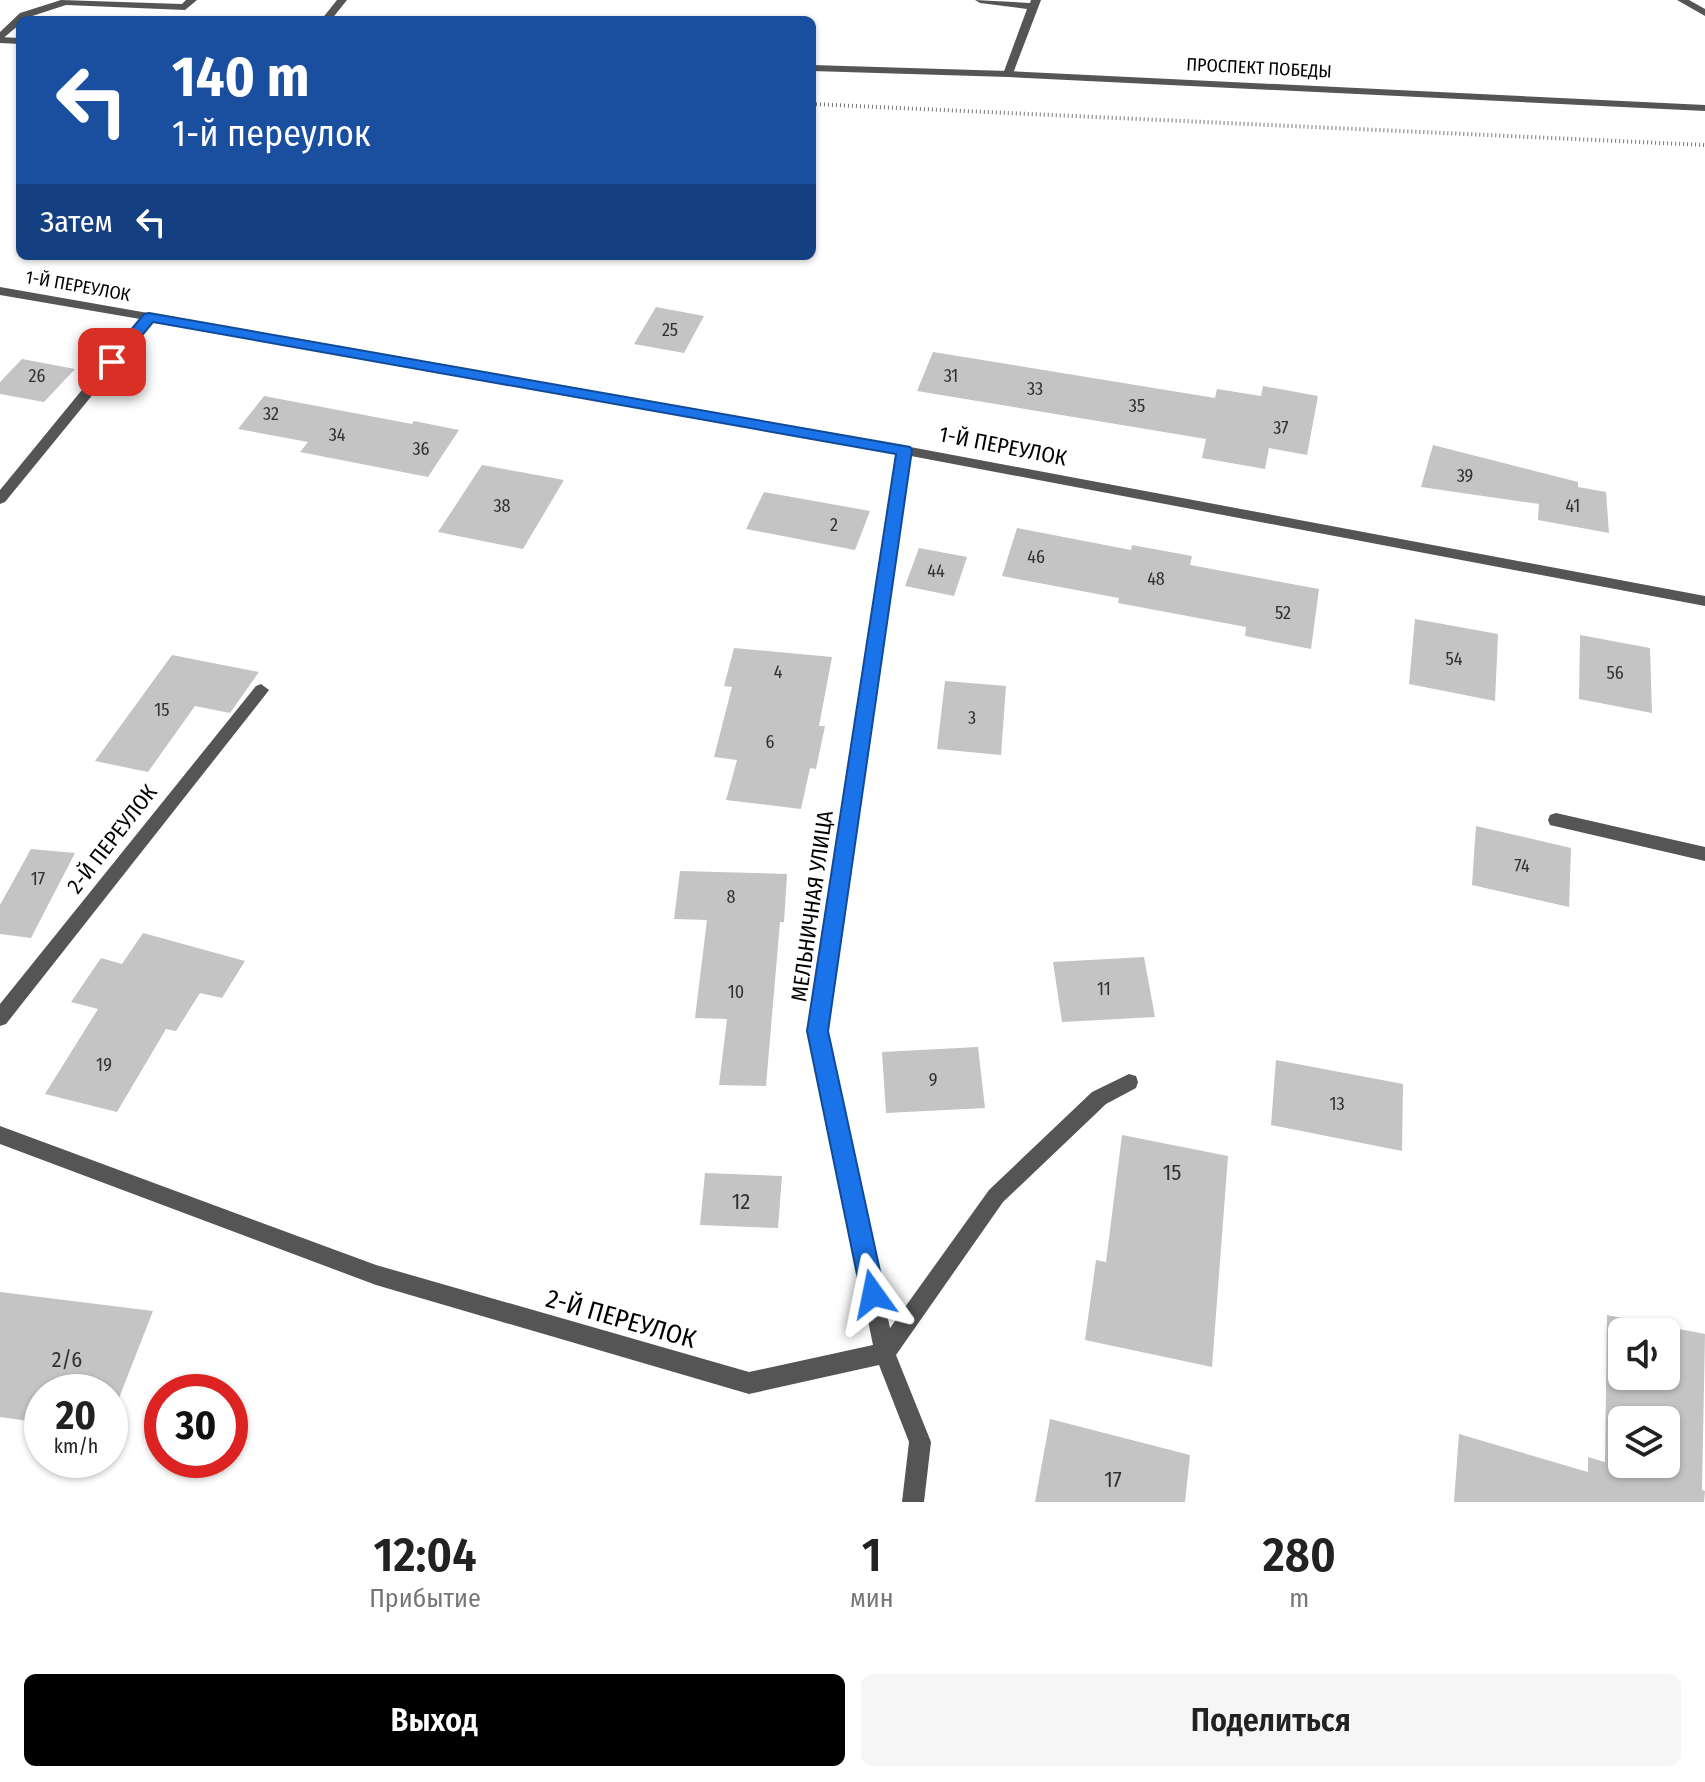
<!DOCTYPE html>
<html lang="ru">
<head>
<meta charset="utf-8">
<style>
  :root { --surface:#fff; --page:#f6f6f6; --text:#222; --muted:#767676; --accent:#000 }
  body { margin:0; font-family:"Fira Sans Condensed",sans-serif; background:var(--page); color:var(--text); height:100vh; display:flex; flex-direction:column; font-size:30px; white-space:nowrap }
  * { box-sizing:border-box; margin:0 }
  p { font-size:26px; color:var(--muted) }
  .icon { flex:none; width:44px; height:44px; fill:none; stroke:currentColor; stroke-width:2; stroke-linecap:round; stroke-linejoin:round }
  .map { position:relative; height:1502px; overflow:hidden }
  .panel { display:flex; flex-direction:column; background:var(--surface); flex:1 }
  .panel>* { flex:none }
  .banner { position:absolute; left:16px; top:16px; width:800px; height:244px; border-radius:12px; box-shadow:0 2px 6px #0004; background:#1a4fa0; color:#fff; overflow:hidden }
  .tools { position:absolute; left:1608px; top:1318px; display:grid; gap:16px }
  .tools a { display:grid; place-items:center; width:72px; height:72px; border-radius:12px; background:var(--surface); box-shadow:0 2px 6px #0004; font-size:40px }
  .speed { position:absolute; left:24px; top:1374px; display:flex; gap:16px; font-size:40px; font-weight:700; text-align:center }
  .speed>* { display:grid; place-content:center; width:104px; height:104px; border-radius:50%; background:var(--surface); box-shadow:0 2px 6px #0004; line-height:1 }
  .speed small { font-size:20px; font-weight:400 }
  .speed .limit { border:12px solid #d22; background:#fff; color:#111 }
  .pin { position:absolute; display:grid; place-items:center; width:68px; height:68px; color:#fff; margin:-34px; border-radius:16px; box-shadow:0 4px 12px #0006 }
  .me { position:absolute; width:88px; margin:-44px; rotate:348deg; stroke-linejoin:round; filter:drop-shadow(0 0 6px #0008) }
  .turn { display:flex; align-items:center; gap:28px; height:168px; padding:0 24px; font-size:36px }
  .turn .icon { width:104px; height:104px; stroke-width:2.5 }
  .turn b { display:block; font-size:56px; line-height:68px }
  .then { display:flex; align-items:center; height:76px; padding:0 24px; background:#0003; gap:16px; font-size:30px }
  .eta { display:flex; justify-content:space-evenly; align-items:center; height:136px; text-align:center }
  .eta b { font-size:48px; font-weight:600; line-height:56px }
  .action { display:flex; gap:16px; margin-top:auto; padding:16px 24px }
  .action a { flex:1; height:92px; border-radius:12px; background:var(--accent); color:#fff; font-size:32px; font-weight:600; line-height:92px; text-align:center }
  .action a+a { background:var(--page); color:var(--text) }
  .map>svg:first-child { display:block }
  .building { fill:#c4c4c4; fill-rule:evenodd }
  .lines { fill:none; stroke-linecap:round; stroke-linejoin:round }
  .path { stroke:#777; stroke-width:4; stroke-dasharray:1 3; stroke-linecap:butt }
  .service { fill:#555; fill-rule:evenodd }
  .minor { fill:#555; fill-rule:evenodd }
  .route { fill:#1a73e8; stroke:#114b97; stroke-width:2 }
  .labels { text-anchor:middle; dominant-baseline:central; stroke-width:6; stroke-linejoin:round; paint-order:stroke }
  .far-street-label { font-size:18px; fill:#000; stroke:#fff }
  .number-label { font-size:18px; fill:#313131 }
  .street-label { font-size:22px; fill:#000; stroke:#fff }
  .near-number-label { font-size:22px; fill:#313131 }
  .near-street-label { font-size:26px; fill:#000; stroke:#fff }
</style>
</head>
<body>
<div class="map">
<svg width="1705" height="1502" viewBox="0 0 1705 1502">
  <rect width="100%" height="100%" fill="#fff"/>
  <g class="building">
    <polygon points="656,307 704,316 684,353 634,344"/>
    <polygon points="933,352 1215,398 1217,389 1261,396 1263,386 1318,396 1307,455 1269,448 1265,469 1202,458 1206,439 917,391"/>
    <polygon points="22,359 75,369 44,402 0,394 0,382"/>
    <polygon points="264,396 412,424 414,421 459,430 428,477 300,452 308,442 238,429"/>
    <polygon points="1433,445 1578,482 1578,487 1606,492 1609,533 1538,520 1539,504 1421,487"/>
    <polygon points="482,465 564,480 523,549 438,532"/>
    <polygon points="764,492 870,511 855,550 746,529"/>
    <polygon points="1017,528 1131,550 1132,545 1192,556 1190,565 1319,589 1311,649 1245,636 1246,627 1118,603 1119,598 1002,576"/>
    <polygon points="919,548 967,557 954,596 905,586"/>
    <polygon points="1415,619 1498,634 1495,701 1409,684"/>
    <polygon points="1580,635 1650,648 1652,713 1579,699"/>
    <polygon points="734,648 832,657 819,726 825,726 816,769 810,768 801,809 726,800 737,760 714,757 732,687 724,686"/>
    <polygon points="172,655 259,672 230,713 195,706 148,772 95,761"/>
    <polygon points="945,681 1006,686 1001,755 937,749"/>
    <polygon points="1476,826 1571,848 1569,907 1472,885"/>
    <polygon points="31,849 75,853 31,938 0,934 0,905"/>
    <polygon points="680,871 787,874 784,922 780,922 766,1086 719,1085 727,1019 695,1018 707,920 674,919"/>
    <polygon points="143,933 245,961 222,998 200,993 176,1031 166,1029 117,1112 45,1094 98,1009 71,1002 101,958 122,964"/>
    <polygon points="1144,957 1155,1017 1062,1022 1053,962"/>
    <polygon points="978,1047 985,1108 886,1113 882,1052"/>
    <polygon points="1276,1060 1403,1084 1402,1151 1271,1125"/>
    <polygon points="1122,1135 1228,1156 1212,1367 1085,1340 1096,1260 1106,1262"/>
    <polygon points="705,1173 782,1176 778,1228 700,1225"/>
    <polygon points="0,1292 153,1311 110,1421 110,1392 42,1392 42,1423 0,1417"/>
    <path d="M1607,1315L1705,1334L1702,1490L1705,1491L1704,1502H1454L1459,1434L1588,1472V1457L1605,1462ZM1622,1332H1666V1376H1622ZM1622,1420H1666V1464H1622Z"/>
    <polygon points="1050,1419 1190,1455 1185,1502 1035,1502"/>
  </g>
  <g class="lines">
    <polyline class="path" points="812,104 1705,145"/>
    <g class="service">
      <polygon points="61,0 182,4 186,0 197,0 185,10 66,5 20,20 20,24 0,41 0,32 20,13"/>
      <polygon points="975,0 1030,3 1031,0 1041,0 1012,76 1003,74 1027,9 980,3"/>
      <polygon points="1677,0 1689,0 1705,9 1705,16"/>
    </g>
    <g class="minor">
      <polygon points="337,0 347,0 331,20 321,20"/>
      <polygon points="0,37 20,38 20,44 0,43"/>
      <polygon points="812,65 1008,71 1705,105 1705,111 1008,77 812,71"/>
      <polygon points="0,287 905,446 1705,596 1705,606 911,456 826,1031 890,1328 989,1190 1092,1092 1129,1074 1136,1076 1138,1082 1136,1088 1106,1104 1003,1202 896,1355 931,1442 924,1502 902,1502 909,1442 879,1365 749,1394 376,1285 0,1144 0,1126 376,1265 749,1372 873,1345 808,1031 898,453 152,322 5,502 0,504 0,490 140,319 0,295"/>
      <polygon points="261,684 269,690 266,694 6,1024 0,1026 0,1004 256,686"/>
      <polygon points="1556,813 1705,847 1705,861 1550,825 1548,820 1550,815"/>
    </g>
  </g>
  <polygon class="route" points="149,313 910,447 912,450 828,1031 885,1294 881,1302 873,1306 865,1302 861,1294 807,1031 896,454 153,322 117,366 107,366 107,359 144,314"/>
  <g class="labels">
    <g class="far-street-label">
      <text transform="translate(1259 68) rotate(3)">ПРОСПЕКТ ПОБЕДЫ</text>
      <text transform="translate(78 286) rotate(10)">1-Й ПЕРЕУЛОК</text>
    </g>
    <g class="number-label">
      <text x="670" y="330">25</text>
      <text x="37" y="376">26</text>
      <text x="951" y="376">31</text>
      <text x="1035" y="389">33</text>
      <text x="1137" y="406">35</text>
      <text x="271" y="414">32</text>
      <text x="1281" y="428">37</text>
      <text x="337" y="435">34</text>
      <text x="421" y="449">36</text>
      <text x="1465" y="476">39</text>
      <text x="502" y="506">38</text>
      <text x="1573" y="506">41</text>
      <text x="834" y="525">2</text>
      <text x="1036" y="557">46</text>
      <text x="936" y="571">44</text>
      <text x="1156" y="579">48</text>
      <text x="1283" y="613">52</text>
      <text x="1454" y="659">54</text>
      <text x="778" y="672">4</text>
      <text x="1615" y="673">56</text>
      <text x="162" y="710">15</text>
      <text x="972" y="718">3</text>
      <text x="770" y="742">6</text>
      <text x="1522" y="866">74</text>
      <text x="38" y="879">17</text>
      <text x="731" y="897">8</text>
      <text x="1104" y="989">11</text>
      <text x="736" y="992">10</text>
      <text x="104" y="1065">19</text>
      <text x="933" y="1080">9</text>
      <text x="1337" y="1104">13</text>
    </g>
    <g class="street-label">
      <text transform="translate(1003 446) rotate(11)">1-Й ПЕРЕУЛОК</text>
      <text transform="translate(112 839) rotate(-52)">2-Й ПЕРЕУЛОК</text>
      <text transform="translate(812 906) rotate(-82)">МЕЛЬНИЧНАЯ УЛИЦА</text>
    </g>
    <g class="near-number-label">
      <text x="1172" y="1172">15</text>
      <text x="741" y="1201">12</text>
      <text x="67" y="1359">2/6</text>
      <text x="1113" y="1479">17</text>
    </g>
    <g class="near-street-label">
      <text transform="translate(621 1319) rotate(16)">2-Й ПЕРЕУЛОК</text>
    </g>
  </g>
</svg>
<div class="tools">
<a><svg class="icon" aria-label="sound" viewBox="0 0 24 24"><path d="M4 9h4l5-4v14l-5-4H4zM17 9q2 3 0 6"/></svg></a>
<a><svg class="icon" aria-label="layers" viewBox="0 0 24 24"><path d="M12 4l9 5-9 5-9-5zM3 14l9 5 9-5"/></svg></a>
</div>
<div class="speed"><div>20<small>km/h</small></div><div class="limit">30</div></div>
<div class="pin" style="left:112px;top:362px;background:#d93025"><svg class="icon" aria-label="arrive" viewBox="0 0 24 24"><path d="M6 21V4h12l-3 4 3 4H6"/></svg></div>
<svg class="me" style="left:873px;top:1294px" viewBox="-20 -20 40 40"><path d="M0-17L14 15 0 8-14 15z" fill="#1a73e8" stroke="#fff" stroke-width="4"/></svg>
<div class="banner">
<div class="turn"><svg class="icon" aria-label="left" viewBox="0 0 24 24"><path d="M17 20v-9H6M10 6l-5 5 5 5"/></svg><div><b>140 m</b>1-й переулок</div></div>
<div class="then">Затем<svg class="icon" aria-label="left" viewBox="0 0 24 24"><path d="M17 20v-9H6M10 6l-5 5 5 5"/></svg></div>
</div>
</div>
<section class="panel">
<div class="eta">
<div><b>12:04</b><p>Прибытие</p></div>
<div><b>1</b><p>мин</p></div>
<div><b>280</b><p>m</p></div>
</div>
<div class="action"><a>Выход</a><a>Поделиться</a></div>
</section>
</body>
</html>
